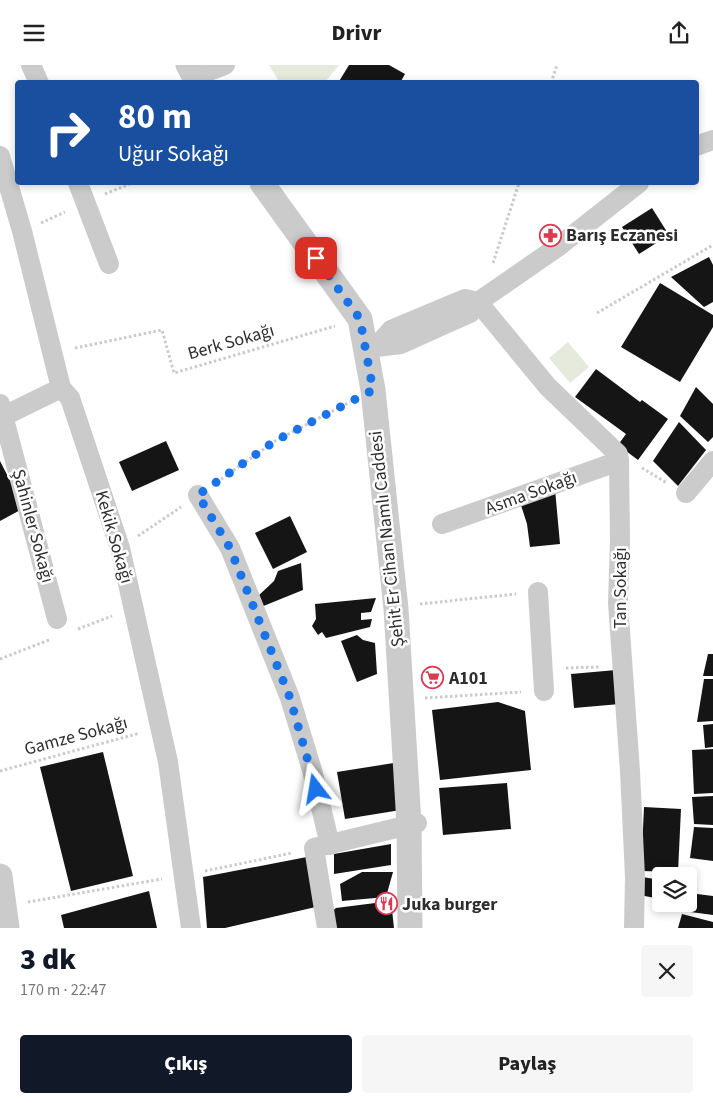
<!DOCTYPE html>
<html lang="tr">
<head>
<meta charset="utf-8">
<style>
  :root { --surface:#fff; --page:#f6f6f6; --text:#222; --muted:#767676; --accent:#111827 }
  body { margin:0; font-family:"Source Sans 3",sans-serif; background:var(--page); color:var(--text); height:100vh; display:flex; flex-direction:column; font-size:19px; white-space:nowrap }
  * { box-sizing:border-box; margin:0 }
  p { font-size:16px; color:var(--muted) }
  .icon { flex:none; width:28px; height:28px; fill:none; stroke:currentColor; stroke-width:2; stroke-linecap:round; stroke-linejoin:round }
  .map { position:relative; height:863px; overflow:hidden }
  .details { display:flex; flex-direction:column; background:var(--surface); flex:1 }
  .details>* { flex:none }
  .banner { position:absolute; left:15px; top:15px; width:684px; height:105px; border-radius:5px; box-shadow:0 2px 8px #0003; background:#1a4fa0; color:#fff; overflow:hidden }
  .buttons { position:absolute; left:652px; top:802px; display:grid; gap:10px }
  .buttons a { display:grid; place-items:center; width:45px; height:45px; border-radius:5px; background:var(--surface); box-shadow:0 2px 8px #0003; font-size:25px }
  .pin { position:absolute; display:grid; place-items:center; width:42px; height:42px; color:#fff; margin:-21px; border-radius:10px; box-shadow:0 2px 8px #0006 }
  .me { position:absolute; width:55px; margin:-28px; rotate:346deg; stroke-linejoin:round; filter:drop-shadow(0 0 4px #0008) }
  .turn { display:flex; align-items:center; gap:18px; height:105px; padding:0 20px; font-size:22px }
  .turn .icon { width:65px; height:65px; stroke-width:2.5 }
  .turn b { display:block; font-size:35px; line-height:42px }
  .round { display:grid; place-items:center; flex:none; width:52px; height:52px; border-radius:5px; background:var(--page) }
  .head { display:flex; align-items:center; justify-content:space-between; height:85px; padding:0 20px }
  h1 { font-size:30px; font-weight:800; line-height:38px; color:var(--accent) }
  .cta { display:flex; gap:10px; margin-top:auto; padding:10px 20px }
  .cta a { flex:1; height:58px; border-radius:5px; background:var(--accent); color:#fff; font-size:20px; font-weight:800; line-height:58px; text-align:center }
  .cta a+a { background:var(--page); color:var(--text) }
  header { display:flex; justify-content:space-between; align-items:center; height:65px; padding:0 20px; background:var(--surface); font-size:22px; font-weight:800 }
  .map>svg:first-child { display:block }
  .green { fill:#e5eadc }
  .building { fill:#151515 }
  .lines { fill:none; stroke-linecap:round; stroke-linejoin:round }
  .path { stroke:#cbcbcb; stroke-width:3; stroke-dasharray:2.5 2.5; stroke-linecap:butt }
  .minor { stroke:#cbcbcb; stroke-width:20 }
  .tertiary { stroke:#cbcbcb; stroke-width:25 }
  .route { stroke:#1a73e8; stroke-width:9; stroke-dasharray:0 16.2 }
  .labels { text-anchor:middle; dominant-baseline:central; stroke-width:5; stroke-linejoin:round; paint-order:stroke }
  .poi-label { font-size:18px; font-weight:bold; fill:#2e2e2e; stroke:#fff; text-anchor:start }
  .street-label { font-size:18px; fill:#2e2e2e; stroke:#fff }
</style>
</head>
<body>
<header><svg class="icon" aria-label="menu" viewBox="0 0 24 24"><path d="M4 6h16M4 12h16M4 18h16"/></svg>Drivr<svg class="icon" aria-label="share" viewBox="0 0 24 24"><path d="M12 15V3M7 8l5-5 5 5M5 13v7h14v-7"/></svg></header>
<div class="map">
<svg width="713" height="863" viewBox="0 0 713 863">
  <rect width="100%" height="100%" fill="#fff"/>
  <g class="green">
    <polygon points="269,0 339,0 325,17 280,18"/>
    <polygon points="568,277 589,302 570,318 549,293"/>
  </g>
  <g class="building">
    <polygon points="349,0 389,0 405,9 400,18 338,18"/>
    <polygon points="652,143 669,170 639,189 622,162"/>
    <polygon points="709,192 713,200 713,237 704,242 671,212"/>
    <polygon points="660,218 713,250 713,262 680,317 621,282"/>
    <polygon points="596,304 640,337 642,335 668,354 638,395 618,380 626,369 575,332"/>
    <polygon points="696,322 713,339 713,372 708,377 680,351"/>
    <polygon points="679,357 706,385 678,421 653,396"/>
    <polygon points="166,376 179,405 132,426 119,397"/>
    <polygon points="0,396 24,443 0,456"/>
    <polygon points="555,424 560,479 530,482 527,459 520,437"/>
    <polygon points="290,451 307,487 273,504 255,468"/>
    <polygon points="301,498 303,525 261,542 257,532 274,516 278,506"/>
    <polygon points="376,533 371,547 361,548 361,555 372,554 370,562 326,573 322,567 318,570 312,561 316,554 315,539"/>
    <polygon points="357,570 363,575 375,578 377,609 357,617 341,576"/>
    <polygon points="708,589 713,589 713,611 703,611"/>
    <polygon points="616,605 620,639 574,643 571,609"/>
    <polygon points="704,614 713,614 713,656 697,657"/>
    <polygon points="498,637 525,646 531,705 440,715 432,645"/>
    <polygon points="713,659 713,682 705,683 703,660"/>
    <polygon points="713,684 713,728 694,729 692,685"/>
    <polygon points="103,687 133,811 71,826 40,702"/>
    <polygon points="400,697 407,744 345,754 337,707"/>
    <polygon points="507,718 511,764 443,770 439,723"/>
    <polygon points="713,731 713,760 694,759 692,732"/>
    <polygon points="644,742 681,744 678,807 641,806"/>
    <polygon points="694,762 713,763 713,796 690,793"/>
    <polygon points="391,779 391,800 334,809 334,789"/>
    <polygon points="312,791 320,841 225,863 207,863 203,812"/>
    <polygon points="362,807 393,807 386,832 342,836 340,819"/>
    <polygon points="642,812 661,815 661,834 639,830"/>
    <polygon points="149,826 157,863 64,863 61,850"/>
    <polygon points="689,828 713,831 713,850 683,846 684,839 689,839"/>
    <polygon points="391,836 394,863 332,863 330,848 336,843"/>
    <polygon points="682,849 713,857 713,863 678,863"/>
  </g>
  <g class="lines">
    <g class="path">
      <polyline points="551,18 557,0"/>
      <polyline points="105,129 132,118"/>
      <polyline points="41,158 65,147"/>
      <polyline points="493,198 519,118"/>
      <polyline points="597,248 713,180"/>
      <polyline points="75,283 162,265 174,308 335,261"/>
      <polyline points="642,403 667,418"/>
      <polyline points="217,417 275,376 350,337"/>
      <polyline points="138,471 181,442"/>
      <polyline points="420,539 516,529"/>
      <polyline points="78,564 112,551"/>
      <polyline points="0,594 49,575"/>
      <polyline points="566,603 599,602"/>
      <polyline points="425,633 521,627"/>
      <polyline points="0,706 140,668"/>
      <polyline points="205,806 292,788"/>
      <polyline points="28,837 162,814"/>
    </g>
    <g class="minor">
      <polyline points="31,0 39,18"/>
      <polyline points="204,8 225,0"/>
      <polyline points="696,81 713,75"/>
      <polyline points="0,91 22,166 61,323 70,333 120,483 168,697 191,863"/>
      <polyline points="78,118 109,199"/>
      <polyline points="478,237 548,322 618,389 619,396 620,476 618,538 630,706 635,812 634,863"/>
      <polyline points="376,282 401,279 470,248 478,237 559,181 639,118"/>
      <polyline points="376,282 391,265 465,234 478,237"/>
      <polyline points="0,339 57,554"/>
      <polyline points="0,355 4,351 61,323"/>
      <polyline points="686,428 713,396"/>
      <polyline points="198,430 230,483 290,633 312,705 330,780"/>
      <polyline points="442,459 619,396"/>
      <polyline points="538,527 544,626"/>
      <polyline points="327,863 314,783 417,758"/>
    </g>
    <g class="tertiary">
      <polyline points="188,0 198,18"/>
      <polyline points="262,118 360,254 373,325 396,544 409,759 410,863"/>
      <polyline points="0,811 7,863"/>
    </g>
  </g>
  <g class="lines">
    <polyline class="route" points="316,724 290,633 230,483 198,430 275,376 373,325 360,254 316,193"/>
  </g>
  <defs>
    <symbol id="pharmacy-ring" viewBox="-11 -11 22 22"><circle r="9.5" fill="#fff" stroke="#db3a51" stroke-width="1.5"/><path d="M-2-6h4v4h4v4h-4v4h-4v-4h-4v-4h4Z" fill="#db3a51"/></symbol>
    <symbol id="supermarket-ring" viewBox="-11 -11 22 22"><circle r="9.5" fill="#fff" stroke="#db3a51" stroke-width="1.5"/><path d="M-6-5.5h2.5l.6 2H6L4.5 2H-2.5L-4.4-4H-6ZM-1.5 3.2a1.3 1.3 0 1 0 .1 0ZM3 3.2a1.3 1.3 0 1 0 .1 0Z" fill="#db3a51"/></symbol>
    <symbol id="restaurant-ring" viewBox="-11 -11 22 22"><circle r="9.5" fill="#fff" stroke="#db3a51" stroke-width="1.5"/><path d="M-5-6h1v4h1v-4h1v4h1v-4h1v5L-1.5 .5V6h-2V.5L-5-1ZM5-6V6H3V1.5H1.5Q1.5-4 5-6Z" fill="#db3a51"/></symbol>
  </defs>
  <g fill-rule="evenodd">
    <use href="#pharmacy-ring" x="538" y="158" width="25" height="25"/>
    <use href="#supermarket-ring" x="420" y="600" width="25" height="25"/>
    <use href="#restaurant-ring" x="374" y="826" width="25" height="25"/>
  </g>
  <g class="labels">
    <g class="poi-label">
      <text x="566" y="170">Barış Eczanesi</text>
      <text x="449" y="613">A101</text>
      <text x="402" y="839">Juka burger</text>
    </g>
    <g class="street-label">
      <text transform="translate(231 277) rotate(-16)">Berk Sokağı</text>
      <text transform="translate(531 428) rotate(-20)">Asma Sokağı</text>
      <text transform="translate(33 461) rotate(75)">Şahinler Sokağı</text>
      <text transform="translate(114 472) rotate(74)">Kekik Sokağı</text>
      <text transform="translate(387 474) rotate(-96)">Şehit Er Cihan Namlı Caddesi</text>
      <text transform="translate(620 523) rotate(-90)">Tan Sokağı</text>
      <text transform="translate(76 671) rotate(-15)">Gamze Sokağı</text>
    </g>
  </g>
</svg>
<div class="buttons">
<a><svg class="icon" aria-label="layers" viewBox="0 0 24 24"><path d="M12 4l9 5-9 5-9-5zM3 14l9 5 9-5"/></svg></a>
</div>
<div class="pin" style="left:316px;top:193px;background:#d93025"><svg class="icon" aria-label="arrive" viewBox="0 0 24 24"><path d="M6 21V4h12l-3 4 3 4H6"/></svg></div>
<svg class="me" style="left:316px;top:724px" viewBox="-20 -20 40 40"><path d="M0-17L14 15 0 8-14 15z" fill="#1a73e8" stroke="#fff" stroke-width="4"/></svg>
<div class="banner">
<div class="turn"><svg class="icon" aria-label="right" viewBox="0 0 24 24"><path d="M7 20v-9h11M14 6l5 5-5 5"/></svg><div><b>80 m</b>Uğur Sokağı</div></div>
</div>
</div>
<section class="details">
<div class="head"><div><h1>3 dk</h1><p>170 m · 22:47</p></div><a class="round"><svg class="icon" aria-label="close" viewBox="0 0 24 24"><path d="M6 6l12 12M18 6L6 18"/></svg></a></div>
<div class="cta"><a>Çıkış</a><a>Paylaş</a></div>
</section>
</body>
</html>
